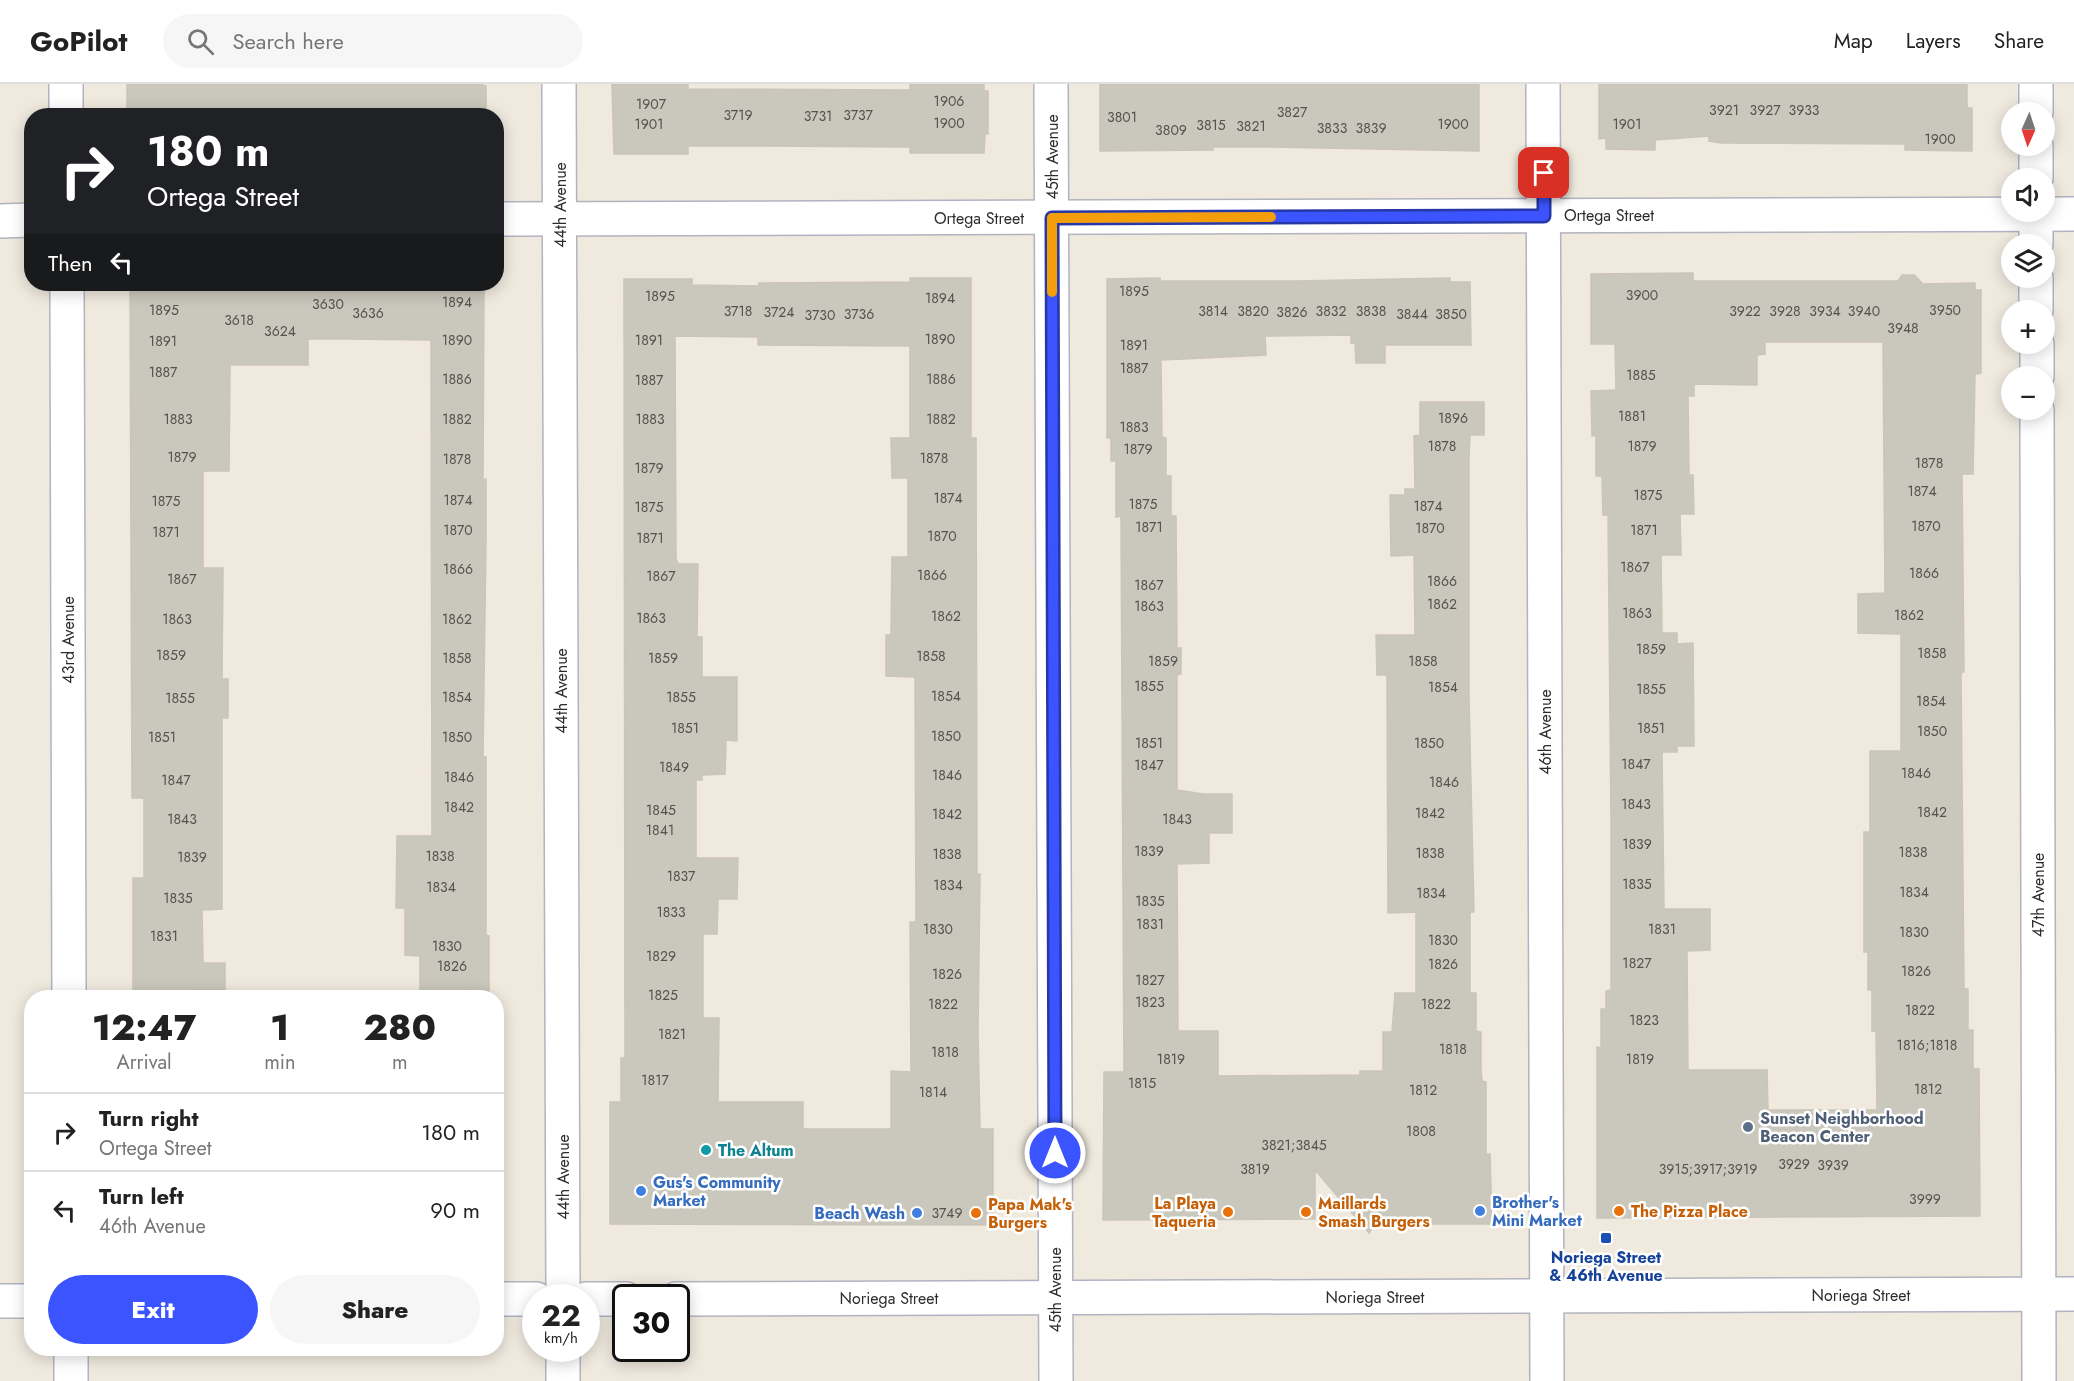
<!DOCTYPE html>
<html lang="en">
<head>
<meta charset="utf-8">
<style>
  :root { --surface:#fff; --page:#f6f6f6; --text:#222; --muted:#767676; --line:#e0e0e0; --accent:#3b54ff }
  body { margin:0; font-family:Jost,sans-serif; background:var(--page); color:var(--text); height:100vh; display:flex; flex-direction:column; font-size:22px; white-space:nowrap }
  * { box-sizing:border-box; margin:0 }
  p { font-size:20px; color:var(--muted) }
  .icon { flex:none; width:33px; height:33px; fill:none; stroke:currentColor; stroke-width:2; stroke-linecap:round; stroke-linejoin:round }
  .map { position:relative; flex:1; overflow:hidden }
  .details { position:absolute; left:24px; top:906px; width:480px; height:366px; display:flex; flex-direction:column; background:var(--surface); border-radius:24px; box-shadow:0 3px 15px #0003 }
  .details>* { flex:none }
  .guide { position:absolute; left:24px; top:24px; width:480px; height:183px; border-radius:24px; box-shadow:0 3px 15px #0003; background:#202124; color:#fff; overflow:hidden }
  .needle { width:39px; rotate:183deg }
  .fabs { position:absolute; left:2001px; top:18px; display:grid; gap:12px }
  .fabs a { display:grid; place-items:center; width:54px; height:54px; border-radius:50%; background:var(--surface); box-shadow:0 3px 15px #0003; font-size:30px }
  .speed { position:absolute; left:522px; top:1200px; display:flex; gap:12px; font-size:30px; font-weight:700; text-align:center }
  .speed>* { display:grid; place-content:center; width:78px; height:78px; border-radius:50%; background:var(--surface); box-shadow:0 3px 15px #0003; line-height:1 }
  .speed small { font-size:15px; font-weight:400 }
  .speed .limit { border:3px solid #111; border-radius:9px; background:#fff; color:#111 }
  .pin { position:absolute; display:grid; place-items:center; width:51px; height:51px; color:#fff; margin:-26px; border-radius:12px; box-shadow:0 3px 9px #0006 }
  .me { position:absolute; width:66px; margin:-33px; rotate:0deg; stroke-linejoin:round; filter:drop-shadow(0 0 4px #0008) }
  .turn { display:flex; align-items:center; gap:21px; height:126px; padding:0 24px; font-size:27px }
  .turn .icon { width:78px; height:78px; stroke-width:2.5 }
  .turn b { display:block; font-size:42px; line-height:51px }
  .then { display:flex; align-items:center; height:57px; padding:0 24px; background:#0003; gap:12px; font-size:22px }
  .eta { display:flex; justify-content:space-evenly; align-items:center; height:102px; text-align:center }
  .eta b { font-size:36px; font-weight:800; line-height:42px }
  .action { display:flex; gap:12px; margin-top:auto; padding:12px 24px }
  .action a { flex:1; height:69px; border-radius:36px; background:var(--accent); color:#fff; font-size:24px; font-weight:800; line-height:69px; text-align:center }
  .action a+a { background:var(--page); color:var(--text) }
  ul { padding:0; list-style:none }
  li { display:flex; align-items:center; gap:18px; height:78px; padding:0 24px; border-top:2px solid var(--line) }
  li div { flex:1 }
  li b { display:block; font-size:22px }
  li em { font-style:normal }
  header { display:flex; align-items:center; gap:36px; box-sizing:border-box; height:84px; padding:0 30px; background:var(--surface); border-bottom:2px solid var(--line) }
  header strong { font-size:28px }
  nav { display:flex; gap:33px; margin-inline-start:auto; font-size:21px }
  .search { width:420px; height:54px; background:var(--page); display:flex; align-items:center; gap:15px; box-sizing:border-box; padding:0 21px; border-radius:33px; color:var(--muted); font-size:22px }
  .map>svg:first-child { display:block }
  .building { fill:#cac7bc; stroke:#cbc5b7; stroke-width:1.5; fill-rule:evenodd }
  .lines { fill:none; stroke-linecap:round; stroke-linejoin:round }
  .minor-casing { stroke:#b2b3c1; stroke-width:36 }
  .tertiary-casing { stroke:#b2b3c1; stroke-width:36 }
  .minor { stroke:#fff; stroke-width:33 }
  .tertiary { stroke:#fff; stroke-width:33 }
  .route-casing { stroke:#2637a6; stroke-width:15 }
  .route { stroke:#3b54ff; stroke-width:10 }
  .slow { stroke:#f59e0b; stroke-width:10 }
  .service-dot { fill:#5c6f8a; stroke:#fff; stroke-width:2 }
  .culture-dot { fill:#0f9aa8; stroke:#fff; stroke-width:2 }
  .shop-dot { fill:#3f7fe0; stroke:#fff; stroke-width:2 }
  .food-dot { fill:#e8710a; stroke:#fff; stroke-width:2 }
  .transit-dot { fill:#1a4fb4; stroke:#fff; stroke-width:2 }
  .labels { text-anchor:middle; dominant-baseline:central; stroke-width:5; stroke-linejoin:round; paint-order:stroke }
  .number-label { font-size:14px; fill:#545350 }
  .street-label { font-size:16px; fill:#2c2c2c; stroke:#fff }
  .service-label { font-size:16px; font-weight:bold; fill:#4e5e75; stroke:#fff; text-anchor:start }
  .culture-label { font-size:16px; font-weight:bold; fill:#0d838f; stroke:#fff; text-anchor:start }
  .shop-label { font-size:16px; font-weight:bold; fill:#366cbe; stroke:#fff; text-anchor:start }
  .food-label { font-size:16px; font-weight:bold; fill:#c56008; stroke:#fff; text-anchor:start }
  .transit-label { font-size:16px; font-weight:bold; fill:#164399; stroke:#fff }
</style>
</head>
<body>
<header>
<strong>GoPilot</strong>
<div class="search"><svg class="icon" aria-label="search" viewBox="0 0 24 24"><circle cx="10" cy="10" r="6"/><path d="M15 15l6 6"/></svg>Search here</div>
<nav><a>Map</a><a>Layers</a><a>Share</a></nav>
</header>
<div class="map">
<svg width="2074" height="1297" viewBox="0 0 2074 1297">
  <rect width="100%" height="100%" fill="#efe9de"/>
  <g class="building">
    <polygon points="127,0 479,0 486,2 486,32 127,32"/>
    <polygon points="612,0 688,0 688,5 910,6 910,0 984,0 984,7 988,7 988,50 985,50 984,69 910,69 910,63 748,62 688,62 688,70 614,70"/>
    <polygon points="1100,0 1479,0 1479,67 1271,63 1213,63 1213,66 1100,67"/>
    <polygon points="1599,0 1967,0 1967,24 1972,24 1972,67 1905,66 1905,60 1721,59 1709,57 1709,52 1655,56 1655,66 1606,65 1606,54 1599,55"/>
    <path d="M1693,189V197H1898L1902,191H1914L1923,200L1975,199V206H1981V289L1975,290L1973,390H1962L1964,588H1961L1964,905H1968V946H1973V985H1979L1980,1132L1597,1134V963L1601,964V925H1606V907L1611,906V733L1608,431H1603L1602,392H1596V351L1592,352L1591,307L1616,306L1615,260H1591V190ZM1765,258H1883L1885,509L1858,510V549L1901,550V667H1870V748H1864V868H1868V906H1872V947H1876L1877,1026H1768L1767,986H1688L1687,867L1710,866V825H1664L1662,668H1677V662H1694L1693,559L1677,560V549H1662L1661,471H1681L1680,430H1694L1693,391H1689L1688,312H1694V300L1757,301V271L1765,270Z"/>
    <path d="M910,194H971V354H976L977,790H980L978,948L980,1045H993V1141L610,1140V1018H621V974H625L624,195H692V201L758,202L759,199L910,198ZM675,252L758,253V261L910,262V354H891L892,394H908V473H892L891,551H886V592L915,593L916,838H910L911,988L891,987V1045H803V1018H718L719,934H703V850H717L718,815H737L738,774H696V696H702V691L725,690L726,656L737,657V593H702V553H697L698,480H678L676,475Z"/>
    <polygon points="1160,194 1160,197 1297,197 1450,194 1450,198 1470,198 1471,261 1385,261 1385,279 1356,279 1355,259 1351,259 1351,251 1265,252 1266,271 1161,276 1162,353 1166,354 1166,392 1171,392 1171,432 1176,432 1177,564 1181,564 1181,590 1177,591 1177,706 1203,710 1232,710 1232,749 1209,749 1209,779 1177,780 1178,947 1218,947 1218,992 1360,991 1360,987 1383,987 1383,948 1392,948 1395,909 1416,909 1416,828 1388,829 1387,591 1377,591 1376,551 1415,551 1414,471 1391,472 1390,411 1405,411 1405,405 1415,405 1414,352 1420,351 1420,318 1484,318 1484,351 1470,351 1469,372 1469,615 1474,828 1470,828 1470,909 1476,909 1476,947 1481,948 1481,986 1482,997 1486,998 1486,1070 1490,1070 1492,1140 1375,1140 1369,1149 1315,1086 1315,1135 1103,1136 1104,988 1124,988 1121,432 1116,433 1116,377 1111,377 1111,354 1107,354 1107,195"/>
    <polygon points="130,200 431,203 431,200 484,200 483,396 486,395 486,454 483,673 486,673 486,851 489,852 489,911 486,914 420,911 420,872 405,871 405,824 396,824 397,752 432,752 431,256 347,255 308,255 308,281 230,281 229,387 203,387 203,484 223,484 222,595 228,595 228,634 222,634 222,825 202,826 203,879 225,879 225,906 194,906 195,914 133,914 133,794 144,794 144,714 132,714"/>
  </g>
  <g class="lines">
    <defs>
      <g id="minor">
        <polyline points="66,0 66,32"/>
        <polyline points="559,0 563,1214"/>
        <polyline points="1051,0 1056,1297"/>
        <polyline points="1543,0 1547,1297"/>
        <polyline points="2036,0 2036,28"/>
        <polyline points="2036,62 2036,94"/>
        <polyline points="2036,128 2036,160"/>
        <polyline points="496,135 2074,130"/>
        <polyline points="0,137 32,136"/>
        <polyline points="2036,194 2036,226"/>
        <polyline points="67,200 69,914"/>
        <polyline points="2037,260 2037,292"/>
        <polyline points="2037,326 2039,1297"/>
        <polyline points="71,1264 71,1297"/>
        <polyline points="563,1264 563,1297"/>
      </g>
      <g id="tertiary">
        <polyline points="496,1215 536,1215"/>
        <polyline points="586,1215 626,1215"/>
        <polyline points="676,1215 2074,1210"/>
        <polyline points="0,1217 32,1217"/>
      </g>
    </defs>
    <use href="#minor" class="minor-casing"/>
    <use href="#tertiary" class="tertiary-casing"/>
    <use href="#minor" class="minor"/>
    <use href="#tertiary" class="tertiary"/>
  </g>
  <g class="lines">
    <defs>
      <polyline id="route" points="1055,1069 1052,134 1544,132 1544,89"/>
    </defs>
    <use href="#route" class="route-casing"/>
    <use href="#route" class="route"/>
    <polyline class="slow" points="1052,208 1052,134 1271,133"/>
  </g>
  <circle class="service-dot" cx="1748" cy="1043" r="6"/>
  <circle class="culture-dot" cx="706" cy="1066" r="6"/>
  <g class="shop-dot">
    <circle cx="641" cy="1107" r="6"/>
    <circle cx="1480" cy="1127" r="6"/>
    <circle cx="917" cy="1129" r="6"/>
  </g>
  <g class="food-dot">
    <circle cx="1619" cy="1127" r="6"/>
    <circle cx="1228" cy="1128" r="6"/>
    <circle cx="1306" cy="1128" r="6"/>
    <circle cx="976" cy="1129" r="6"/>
  </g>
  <rect class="transit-dot" x="1600" y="1148" width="12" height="12" rx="3"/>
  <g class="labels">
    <g class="number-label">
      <text x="949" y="17">1906</text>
      <text x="651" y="20">1907</text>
      <text x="1724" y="26">3921</text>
      <text x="1765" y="26">3927</text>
      <text x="1804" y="26">3933</text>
      <text x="1292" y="28">3827</text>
      <text x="738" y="31">3719</text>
      <text x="858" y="31">3737</text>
      <text x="818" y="32">3731</text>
      <text x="1122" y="33">3801</text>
      <text x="949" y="39">1900</text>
      <text x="649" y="40">1901</text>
      <text x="1453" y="40">1900</text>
      <text x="1627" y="40">1901</text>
      <text x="1211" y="41">3815</text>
      <text x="1251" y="42">3821</text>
      <text x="1332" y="44">3833</text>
      <text x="1371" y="44">3839</text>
      <text x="1171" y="46">3809</text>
      <text x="1940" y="55">1900</text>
      <text x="1134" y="207">1895</text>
      <text x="1642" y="211">3900</text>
      <text x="660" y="212">1895</text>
      <text x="940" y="214">1894</text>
      <text x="457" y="218">1894</text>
      <text x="328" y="220">3630</text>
      <text x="164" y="226">1895</text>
      <text x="1945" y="226">3950</text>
      <text x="738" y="227">3718</text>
      <text x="1213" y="227">3814</text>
      <text x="1253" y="227">3820</text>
      <text x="1331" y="227">3832</text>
      <text x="1371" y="227">3838</text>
      <text x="1745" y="227">3922</text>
      <text x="1785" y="227">3928</text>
      <text x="1825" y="227">3934</text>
      <text x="1864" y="227">3940</text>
      <text x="779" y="228">3724</text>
      <text x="1292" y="228">3826</text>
      <text x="368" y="229">3636</text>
      <text x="859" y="230">3736</text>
      <text x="1412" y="230">3844</text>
      <text x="1451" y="230">3850</text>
      <text x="820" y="231">3730</text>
      <text x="239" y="236">3618</text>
      <text x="1903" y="244">3948</text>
      <text x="280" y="247">3624</text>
      <text x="940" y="255">1890</text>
      <text x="457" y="256">1890</text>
      <text x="649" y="256">1891</text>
      <text x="163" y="257">1891</text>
      <text x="1134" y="261">1891</text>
      <text x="1134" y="284">1887</text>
      <text x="163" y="288">1887</text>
      <text x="1641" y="291">1885</text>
      <text x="457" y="295">1886</text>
      <text x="941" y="295">1886</text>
      <text x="649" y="296">1887</text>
      <text x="1632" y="332">1881</text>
      <text x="1453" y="334">1896</text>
      <text x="178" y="335">1883</text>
      <text x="457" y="335">1882</text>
      <text x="650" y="335">1883</text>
      <text x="941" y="335">1882</text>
      <text x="1134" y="343">1883</text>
      <text x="1442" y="362">1878</text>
      <text x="1642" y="362">1879</text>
      <text x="1138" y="365">1879</text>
      <text x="182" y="373">1879</text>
      <text x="934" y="374">1878</text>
      <text x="457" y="375">1878</text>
      <text x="1929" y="379">1878</text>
      <text x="649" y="384">1879</text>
      <text x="1922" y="407">1874</text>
      <text x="1648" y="411">1875</text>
      <text x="948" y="414">1874</text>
      <text x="458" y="416">1874</text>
      <text x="166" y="417">1875</text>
      <text x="1143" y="420">1875</text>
      <text x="1428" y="422">1874</text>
      <text x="649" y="423">1875</text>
      <text x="1926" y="442">1870</text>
      <text x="1149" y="443">1871</text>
      <text x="1430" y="444">1870</text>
      <text x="458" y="446">1870</text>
      <text x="1644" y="446">1871</text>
      <text x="166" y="448">1871</text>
      <text x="942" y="452">1870</text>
      <text x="650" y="454">1871</text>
      <text x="1635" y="483">1867</text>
      <text x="458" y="485">1866</text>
      <text x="1924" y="489">1866</text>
      <text x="932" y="491">1866</text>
      <text x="661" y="492">1867</text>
      <text x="182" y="495">1867</text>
      <text x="1442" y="497">1866</text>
      <text x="1149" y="501">1867</text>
      <text x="1442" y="520">1862</text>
      <text x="1149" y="522">1863</text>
      <text x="1637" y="529">1863</text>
      <text x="1909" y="531">1862</text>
      <text x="946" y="532">1862</text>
      <text x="651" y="534">1863</text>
      <text x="177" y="535">1863</text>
      <text x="457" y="535">1862</text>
      <text x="1651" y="565">1859</text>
      <text x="1932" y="569">1858</text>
      <text x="171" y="571">1859</text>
      <text x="931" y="572">1858</text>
      <text x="457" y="574">1858</text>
      <text x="663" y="574">1859</text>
      <text x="1163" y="577">1859</text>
      <text x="1423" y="577">1858</text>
      <text x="1149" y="602">1855</text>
      <text x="1443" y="603">1854</text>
      <text x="1651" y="605">1855</text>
      <text x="946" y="612">1854</text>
      <text x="457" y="613">1854</text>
      <text x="681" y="613">1855</text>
      <text x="180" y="614">1855</text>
      <text x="1931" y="617">1854</text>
      <text x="685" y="644">1851</text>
      <text x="1651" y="644">1851</text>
      <text x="1932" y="647">1850</text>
      <text x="946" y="652">1850</text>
      <text x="162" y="653">1851</text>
      <text x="457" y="653">1850</text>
      <text x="1149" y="659">1851</text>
      <text x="1429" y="659">1850</text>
      <text x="1636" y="680">1847</text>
      <text x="1149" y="681">1847</text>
      <text x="674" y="683">1849</text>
      <text x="1916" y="689">1846</text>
      <text x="947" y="691">1846</text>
      <text x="459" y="693">1846</text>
      <text x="176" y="696">1847</text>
      <text x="1444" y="698">1846</text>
      <text x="1636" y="720">1843</text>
      <text x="459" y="723">1842</text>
      <text x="661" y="726">1845</text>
      <text x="1932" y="728">1842</text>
      <text x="1430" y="729">1842</text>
      <text x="947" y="730">1842</text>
      <text x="182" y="735">1843</text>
      <text x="1177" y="735">1843</text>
      <text x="660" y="746">1841</text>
      <text x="1637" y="760">1839</text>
      <text x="1149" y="767">1839</text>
      <text x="1913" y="768">1838</text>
      <text x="1430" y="769">1838</text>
      <text x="947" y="770">1838</text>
      <text x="440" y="772">1838</text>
      <text x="192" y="773">1839</text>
      <text x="681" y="792">1837</text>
      <text x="1637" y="800">1835</text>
      <text x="948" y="801">1834</text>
      <text x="441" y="803">1834</text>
      <text x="1914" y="808">1834</text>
      <text x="1431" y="809">1834</text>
      <text x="178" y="814">1835</text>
      <text x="1150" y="817">1835</text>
      <text x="671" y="828">1833</text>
      <text x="1150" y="840">1831</text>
      <text x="938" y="845">1830</text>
      <text x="1662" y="845">1831</text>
      <text x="1914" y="848">1830</text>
      <text x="164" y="852">1831</text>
      <text x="1443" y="856">1830</text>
      <text x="447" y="862">1830</text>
      <text x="661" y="872">1829</text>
      <text x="1637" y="879">1827</text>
      <text x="1443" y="880">1826</text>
      <text x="452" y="882">1826</text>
      <text x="1916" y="887">1826</text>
      <text x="947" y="890">1826</text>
      <text x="1150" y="896">1827</text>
      <text x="663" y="911">1825</text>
      <text x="1150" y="918">1823</text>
      <text x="943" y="920">1822</text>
      <text x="1436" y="920">1822</text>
      <text x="1920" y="926">1822</text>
      <text x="1644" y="936">1823</text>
      <text x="672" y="950">1821</text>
      <text x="1927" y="961">1816;1818</text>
      <text x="1453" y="965">1818</text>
      <text x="945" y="968">1818</text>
      <text x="1171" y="975">1819</text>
      <text x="1640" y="975">1819</text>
      <text x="655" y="996">1817</text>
      <text x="1142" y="999">1815</text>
      <text x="1928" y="1005">1812</text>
      <text x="1423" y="1006">1812</text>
      <text x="933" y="1008">1814</text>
      <text x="1421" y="1047">1808</text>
      <text x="1294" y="1061">3821;3845</text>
      <text x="1794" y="1080">3929</text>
      <text x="1833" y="1081">3939</text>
      <text x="1255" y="1085">3819</text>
      <text x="1708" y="1085">3915;3917;3919</text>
      <text x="1925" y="1115">3999</text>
      <text x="947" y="1129">3749</text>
    </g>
    <g class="street-label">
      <text transform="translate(1052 73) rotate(-90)">45th Avenue</text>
      <text transform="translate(560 121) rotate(-90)">44th Avenue</text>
      <text x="1609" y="131">Ortega Street</text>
      <text x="979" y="134">Ortega Street</text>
      <text transform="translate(68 556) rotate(-90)">43rd Avenue</text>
      <text transform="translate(561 607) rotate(-90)">44th Avenue</text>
      <text transform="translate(1545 648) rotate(-90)">46th Avenue</text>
      <text transform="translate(2038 811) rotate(-90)">47th Avenue</text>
      <text transform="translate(563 1093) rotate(-90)">44th Avenue</text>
      <text transform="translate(1055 1206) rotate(-90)">45th Avenue</text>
      <text x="1861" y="1211">Noriega Street</text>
      <text x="1375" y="1213">Noriega Street</text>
      <text x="889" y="1214">Noriega Street</text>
    </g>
    <g class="service-label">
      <text x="1760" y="1034">Sunset Neighborhood<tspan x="1760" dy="18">Beacon Center</tspan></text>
    </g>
    <g class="culture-label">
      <text x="718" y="1066">The Altum</text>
    </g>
    <g class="shop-label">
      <text x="653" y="1098">Gus's Community<tspan x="653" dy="18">Market</tspan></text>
      <text x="1492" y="1118">Brother's<tspan x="1492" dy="18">Mini Market</tspan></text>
      <text x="905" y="1129" text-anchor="end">Beach Wash</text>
    </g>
    <g class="food-label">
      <text x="1216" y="1119" text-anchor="end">La Playa<tspan x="1216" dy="18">Taqueria</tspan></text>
      <text x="1318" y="1119">Maillards<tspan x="1318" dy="18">Smash Burgers</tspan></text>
      <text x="988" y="1120">Papa Mak's<tspan x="988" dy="18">Burgers</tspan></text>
      <text x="1631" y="1127">The Pizza Place</text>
    </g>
    <g class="transit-label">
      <text x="1606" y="1173">Noriega Street<tspan x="1606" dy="18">&amp; 46th Avenue</tspan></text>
    </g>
  </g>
</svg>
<div class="fabs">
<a><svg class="needle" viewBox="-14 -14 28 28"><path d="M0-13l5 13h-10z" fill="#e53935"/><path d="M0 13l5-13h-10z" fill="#767676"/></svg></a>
<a><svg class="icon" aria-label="sound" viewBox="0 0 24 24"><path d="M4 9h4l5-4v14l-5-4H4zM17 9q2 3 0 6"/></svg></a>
<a><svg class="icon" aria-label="layers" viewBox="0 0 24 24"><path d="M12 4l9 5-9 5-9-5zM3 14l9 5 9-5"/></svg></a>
<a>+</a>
<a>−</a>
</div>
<div class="speed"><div>22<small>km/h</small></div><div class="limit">30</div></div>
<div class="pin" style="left:1544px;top:89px;background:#d93025"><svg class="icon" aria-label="arrive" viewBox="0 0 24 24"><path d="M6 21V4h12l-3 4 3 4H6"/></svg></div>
<svg class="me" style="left:1055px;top:1069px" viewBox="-20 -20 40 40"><circle r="17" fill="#3b54ff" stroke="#fff" stroke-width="3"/><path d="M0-11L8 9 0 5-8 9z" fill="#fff"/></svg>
<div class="guide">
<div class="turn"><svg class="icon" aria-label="right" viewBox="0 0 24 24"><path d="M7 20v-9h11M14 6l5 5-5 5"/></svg><div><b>180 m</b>Ortega Street</div></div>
<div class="then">Then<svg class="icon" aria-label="left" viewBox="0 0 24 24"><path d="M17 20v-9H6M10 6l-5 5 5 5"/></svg></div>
</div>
<section class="details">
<div class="eta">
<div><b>12:47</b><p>Arrival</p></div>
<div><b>1</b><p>min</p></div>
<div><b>280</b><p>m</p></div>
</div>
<ul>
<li><svg class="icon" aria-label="right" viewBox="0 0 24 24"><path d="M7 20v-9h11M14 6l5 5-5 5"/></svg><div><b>Turn right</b><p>Ortega Street</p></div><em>180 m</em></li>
<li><svg class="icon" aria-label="left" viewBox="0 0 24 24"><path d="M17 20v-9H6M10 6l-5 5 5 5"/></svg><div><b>Turn left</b><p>46th Avenue</p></div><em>90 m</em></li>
</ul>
<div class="action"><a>Exit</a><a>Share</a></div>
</section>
</div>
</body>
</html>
